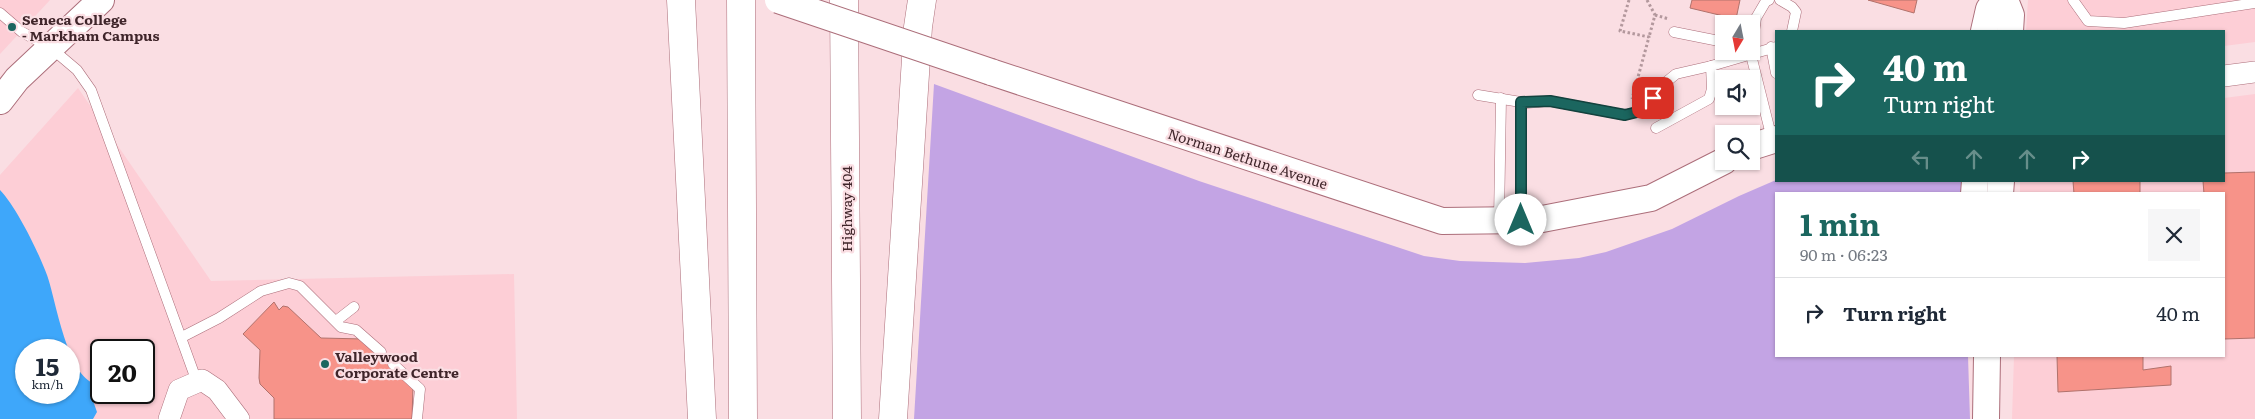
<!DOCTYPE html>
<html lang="en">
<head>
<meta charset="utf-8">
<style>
  :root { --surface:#fff; --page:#f6f6f7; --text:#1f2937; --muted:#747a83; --line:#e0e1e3; --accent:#1b665f }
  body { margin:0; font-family:Literata,serif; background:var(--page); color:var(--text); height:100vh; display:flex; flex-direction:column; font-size:19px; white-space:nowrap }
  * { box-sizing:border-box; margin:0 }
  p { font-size:16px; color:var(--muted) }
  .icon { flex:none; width:28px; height:28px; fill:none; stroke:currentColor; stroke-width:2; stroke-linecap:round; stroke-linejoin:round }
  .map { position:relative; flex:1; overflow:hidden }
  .side { position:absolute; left:1775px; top:192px; width:450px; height:165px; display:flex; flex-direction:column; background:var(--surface); border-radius:0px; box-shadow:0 1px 4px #0004 }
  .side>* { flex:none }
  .guide { position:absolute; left:1775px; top:30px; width:450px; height:152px; border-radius:0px; box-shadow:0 1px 4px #0004; background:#1b665f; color:#fff; overflow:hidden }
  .needle { width:32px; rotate:190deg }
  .fabs { position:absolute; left:1715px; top:15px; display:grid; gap:10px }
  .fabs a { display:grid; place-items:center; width:45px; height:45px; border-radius:0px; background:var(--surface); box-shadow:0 1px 4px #0004; font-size:25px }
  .speed { position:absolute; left:15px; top:339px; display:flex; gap:10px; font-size:25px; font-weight:700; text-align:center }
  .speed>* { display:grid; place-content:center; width:65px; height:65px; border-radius:50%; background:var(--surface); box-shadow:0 1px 4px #0004; line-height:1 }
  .speed small { font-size:12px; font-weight:400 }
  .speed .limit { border:2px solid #111; border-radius:8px; background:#fff; color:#111 }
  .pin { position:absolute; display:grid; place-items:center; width:42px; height:42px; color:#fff; margin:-21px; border-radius:10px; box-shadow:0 2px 8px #0006 }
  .me { position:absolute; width:55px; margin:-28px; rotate:0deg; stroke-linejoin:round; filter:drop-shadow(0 0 4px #0008) }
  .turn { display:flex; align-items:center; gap:18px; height:105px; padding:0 25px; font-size:22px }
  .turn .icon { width:65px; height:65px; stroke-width:2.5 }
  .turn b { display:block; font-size:35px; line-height:42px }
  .lanes { display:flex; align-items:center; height:48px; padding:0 25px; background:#0003; justify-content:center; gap:25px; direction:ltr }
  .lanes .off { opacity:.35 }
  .round { display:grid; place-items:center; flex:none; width:52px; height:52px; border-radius:0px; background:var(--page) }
  .overview { display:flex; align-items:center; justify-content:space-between; height:85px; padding:0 25px }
  h1 { font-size:30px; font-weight:700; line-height:38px; color:var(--accent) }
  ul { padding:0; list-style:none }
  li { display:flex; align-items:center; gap:15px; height:70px; padding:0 25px; border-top:1px solid var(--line) }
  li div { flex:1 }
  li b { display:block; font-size:19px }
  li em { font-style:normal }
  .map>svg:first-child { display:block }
  .built { fill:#fdced6; fill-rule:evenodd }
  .green { fill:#c3a4e4 }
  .water { fill:#3ea7fa; fill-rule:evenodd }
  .building { fill:#f79389; stroke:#b1726c }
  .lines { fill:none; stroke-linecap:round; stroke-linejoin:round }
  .service-casing { stroke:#ac6e7a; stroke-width:11 }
  .minor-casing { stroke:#ac6e7a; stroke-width:22 }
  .tertiary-casing { stroke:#ac6e7a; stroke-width:28 }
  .motorway-casing { stroke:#ac6e7a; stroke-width:29 }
  .path { stroke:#b3989d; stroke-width:3; stroke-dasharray:2.5 2.5; stroke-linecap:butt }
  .service { stroke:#fff; stroke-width:10 }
  .minor { stroke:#fff; stroke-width:21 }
  .tertiary { stroke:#fff; stroke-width:26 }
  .motorway { stroke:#fff; stroke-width:28 }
  .tertiary-bridge-casing { stroke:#ac6e7a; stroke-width:28; stroke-linecap:butt }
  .tertiary-bridge { stroke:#fff; stroke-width:26 }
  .route-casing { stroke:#12423e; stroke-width:12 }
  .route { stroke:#1b665f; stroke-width:9 }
  .poi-dot { fill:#1b665f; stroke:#fadee3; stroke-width:2 }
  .labels { text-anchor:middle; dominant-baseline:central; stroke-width:4.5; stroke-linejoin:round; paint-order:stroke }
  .poi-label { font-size:14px; font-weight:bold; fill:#3f252a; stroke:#fadee3; text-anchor:start }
  .street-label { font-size:14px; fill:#3f252a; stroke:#fadee3 }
</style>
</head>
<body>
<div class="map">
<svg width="2255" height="419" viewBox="0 0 2255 419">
  <rect width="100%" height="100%" fill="#fadee3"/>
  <g class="built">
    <polygon points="0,0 50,0 0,54"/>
    <polygon points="2028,0 2255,0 2255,42 2224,46 2224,31 2026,31"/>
    <path d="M78,88L211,281L514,274L517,419H0V175ZM26,350H69V392H26ZM101,350H144V392H101Z"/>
    <polygon points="2255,94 2255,419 2012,419 2014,356 2224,356 2224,194 2020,194 2020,181 2224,181 2224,98"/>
  </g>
  <polygon class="green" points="934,84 1199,181 1424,256 1460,261 1525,263 1579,258 1606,252 1672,229 1739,196 1776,180 1963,181 1964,194 1776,194 1776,356 1968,356 1970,419 914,419"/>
  <path class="water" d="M0,190C17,208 38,251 47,275C56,300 67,377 96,384L91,395L97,412L93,419H0ZM26,350H69V392H26Z"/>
  <g class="building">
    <polygon points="1692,0 1740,0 1736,19 1690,8"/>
    <polygon points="1868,0 1917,0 1914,13"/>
    <polygon points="2255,172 2255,338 2224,339 2224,194 2204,194 2203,181 2224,181 2224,173"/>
    <polygon points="2073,181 2140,181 2140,194 2074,194"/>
    <polygon points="274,302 279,310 283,306 288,307 321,338 364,339 413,385 412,419 274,419 274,398 260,384 259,378 260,350 243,334"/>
    <polygon points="2057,356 2143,356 2143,370 2171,366 2171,385 2058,392"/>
  </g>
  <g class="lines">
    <defs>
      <g id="service">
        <polyline points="1769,0 1766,1 1756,18 1751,55 1772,139"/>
        <polyline points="1780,0 1792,7 1796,12 1792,31"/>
        <polyline points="2073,0 2088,21 2124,23 2255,3"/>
        <polyline points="0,13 22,32 51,48 77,70 91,90 197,382"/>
        <polyline points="1674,32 1724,42"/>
        <polyline points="1771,47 1776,73"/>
        <polyline points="1478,95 1527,103 1550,101 1625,115 1645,110 1660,87 1676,74 1711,66 1776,47"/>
        <polyline points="1656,128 1709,99 1712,89 1711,66"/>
        <polyline points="1521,219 1521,102"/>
        <polyline points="1499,220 1501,98"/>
        <polyline points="336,321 354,307"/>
        <polyline points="182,337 219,318 261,291 289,283 300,286 341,327 356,330 381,352"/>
        <polyline points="393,364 420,389 417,419"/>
      </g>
      <g id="minor">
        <polyline points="2224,76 2255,72"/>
        <polyline points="169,419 179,390 202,380 217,390 239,419"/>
      </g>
      <g id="tertiary">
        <polyline points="2005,0 2011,15 2010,31"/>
        <polyline points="1984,31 1989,9 1996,0"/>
        <polyline points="991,72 1442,221 1537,220 1651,198 1724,161"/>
        <polyline points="0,101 17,79 101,0"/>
        <polyline points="1751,147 1776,139"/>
        <polyline points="1974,194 1975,181"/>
        <polyline points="2000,194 2001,181"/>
        <polyline points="1986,419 1987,356"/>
      </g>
      <g id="motorway">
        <polyline points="681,0 702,419"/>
        <polyline points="741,0 743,419"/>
        <polyline points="844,0 847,419"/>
        <polyline points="893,419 918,27 922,0"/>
      </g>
    </defs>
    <use href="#service" class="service-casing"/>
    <use href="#minor" class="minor-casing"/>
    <use href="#tertiary" class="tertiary-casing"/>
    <use href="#motorway" class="motorway-casing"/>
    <g class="path">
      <polyline points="1629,0 1620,31 1649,37 1632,99"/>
      <polyline points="1647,0 1655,15 1649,37"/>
      <polyline points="1655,15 1669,19"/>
    </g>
    <use href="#service" class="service"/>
    <use href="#minor" class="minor"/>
    <use href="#tertiary" class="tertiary"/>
    <use href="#motorway" class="motorway"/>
    <defs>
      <polyline id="tertiary-bridge" points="778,0 991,72"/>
    </defs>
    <use href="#tertiary-bridge" class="tertiary-bridge-casing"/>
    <use href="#tertiary-bridge" class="tertiary-bridge"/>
  </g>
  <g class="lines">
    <defs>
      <polyline id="route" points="1521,220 1521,102 1550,101 1625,115 1645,110 1653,98"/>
    </defs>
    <use href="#route" class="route-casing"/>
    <use href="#route" class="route"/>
  </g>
  <g class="poi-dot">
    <circle cx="12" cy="27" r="5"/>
    <circle cx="325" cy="364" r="5"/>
  </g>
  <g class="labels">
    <g class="poi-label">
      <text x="22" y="19">Seneca College<tspan x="22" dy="16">- Markham Campus</tspan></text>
      <text x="335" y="356">Valleywood<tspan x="335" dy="16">Corporate Centre</tspan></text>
    </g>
    <g class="street-label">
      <text transform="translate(1248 158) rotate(18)">Norman Bethune Avenue</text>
      <text transform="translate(846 209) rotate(-90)">Highway 404</text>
    </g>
  </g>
</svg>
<div class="fabs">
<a><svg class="needle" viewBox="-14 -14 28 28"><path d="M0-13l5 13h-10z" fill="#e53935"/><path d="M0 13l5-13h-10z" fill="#747a83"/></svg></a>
<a><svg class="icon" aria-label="sound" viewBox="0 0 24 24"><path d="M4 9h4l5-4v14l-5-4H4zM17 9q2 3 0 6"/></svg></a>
<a><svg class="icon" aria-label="search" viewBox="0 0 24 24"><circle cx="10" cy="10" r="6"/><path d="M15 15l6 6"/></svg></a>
</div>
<div class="speed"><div>15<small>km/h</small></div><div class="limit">20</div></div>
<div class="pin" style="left:1653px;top:98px;background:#d93025"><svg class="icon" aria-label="arrive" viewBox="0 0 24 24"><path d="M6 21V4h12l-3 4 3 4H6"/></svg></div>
<svg class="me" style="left:1521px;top:220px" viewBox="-20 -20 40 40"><circle r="19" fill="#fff"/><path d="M0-13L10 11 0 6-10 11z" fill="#1b665f"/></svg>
<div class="guide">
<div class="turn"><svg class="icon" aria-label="right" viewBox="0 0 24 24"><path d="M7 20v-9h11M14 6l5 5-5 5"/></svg><div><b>40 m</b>Turn right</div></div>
<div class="lanes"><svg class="icon off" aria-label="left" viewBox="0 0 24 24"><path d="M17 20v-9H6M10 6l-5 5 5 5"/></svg><svg class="icon off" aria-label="ahead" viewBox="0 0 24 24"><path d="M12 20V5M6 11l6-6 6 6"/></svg><svg class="icon off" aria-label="ahead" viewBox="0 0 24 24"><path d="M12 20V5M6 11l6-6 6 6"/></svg><svg class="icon" aria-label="right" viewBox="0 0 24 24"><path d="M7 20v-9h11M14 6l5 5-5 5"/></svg></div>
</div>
<section class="side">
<div class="overview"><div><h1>1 min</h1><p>90 m · 06:23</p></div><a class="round"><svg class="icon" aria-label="close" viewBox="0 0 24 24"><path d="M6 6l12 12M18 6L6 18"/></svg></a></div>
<ul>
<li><svg class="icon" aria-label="right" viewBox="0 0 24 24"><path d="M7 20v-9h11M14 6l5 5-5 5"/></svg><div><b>Turn right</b></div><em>40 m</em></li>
</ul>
</section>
</div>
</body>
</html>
